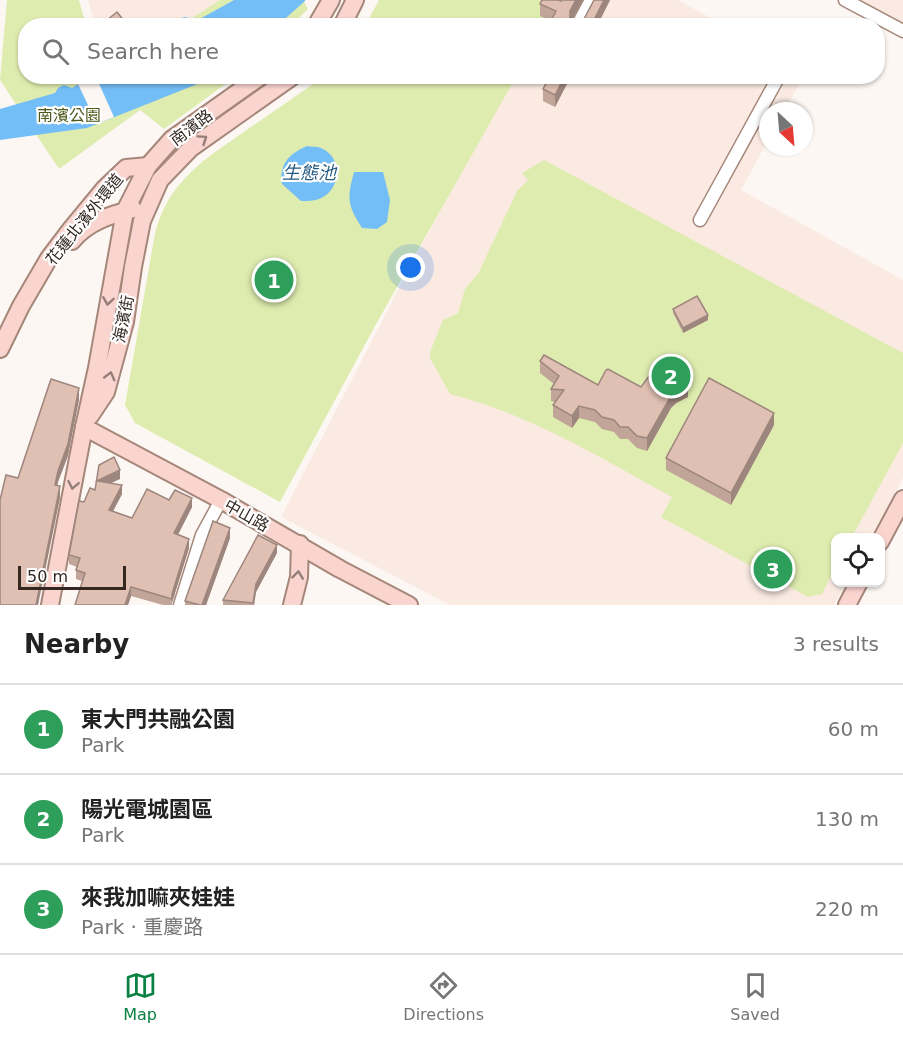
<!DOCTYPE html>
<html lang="en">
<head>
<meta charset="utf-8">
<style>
  body { margin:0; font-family:"DejaVu Sans","Noto Sans TC",sans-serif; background:#f2f2f2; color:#222 }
  .controls { position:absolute; right:18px; bottom:18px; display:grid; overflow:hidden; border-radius:12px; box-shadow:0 2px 4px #0004 }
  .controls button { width:54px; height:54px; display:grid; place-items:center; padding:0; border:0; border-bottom:2px solid #e0e0e0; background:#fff; color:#222; font:30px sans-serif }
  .compass { position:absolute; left:759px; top:102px; width:54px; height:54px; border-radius:50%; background:#fff; box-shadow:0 2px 4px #0004; rotate:154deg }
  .scale { position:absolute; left:18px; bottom:15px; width:108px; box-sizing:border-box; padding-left:6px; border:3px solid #332722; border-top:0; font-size:16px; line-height:21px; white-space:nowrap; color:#332722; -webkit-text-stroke:4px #fff; paint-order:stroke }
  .you { position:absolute; left:411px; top:268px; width:21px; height:21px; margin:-15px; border:4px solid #fff; border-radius:50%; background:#1a73e8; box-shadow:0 0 0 9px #1a73e833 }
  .badge { display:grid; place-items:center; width:39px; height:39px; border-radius:50%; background:#0b8043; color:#fff; font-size:20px; font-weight:700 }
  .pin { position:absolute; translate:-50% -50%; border:3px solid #fff; box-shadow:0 2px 6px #0006 }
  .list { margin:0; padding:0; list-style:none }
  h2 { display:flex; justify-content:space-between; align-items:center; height:78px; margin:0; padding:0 24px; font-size:26px }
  h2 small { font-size:20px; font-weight:400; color:#767676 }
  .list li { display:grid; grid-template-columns:39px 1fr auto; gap:18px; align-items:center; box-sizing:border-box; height:90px; padding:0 24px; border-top:2px solid #e0e0e0 }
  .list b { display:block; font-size:22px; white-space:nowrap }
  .list p { margin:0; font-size:20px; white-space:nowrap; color:#767676 }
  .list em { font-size:20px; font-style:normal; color:#767676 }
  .icon { flex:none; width:33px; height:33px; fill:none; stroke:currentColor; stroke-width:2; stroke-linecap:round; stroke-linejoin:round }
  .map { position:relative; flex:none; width:903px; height:605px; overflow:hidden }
  .search { position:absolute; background:#fff; box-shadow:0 2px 4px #0004; left:18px; right:18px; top:18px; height:66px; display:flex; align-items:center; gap:15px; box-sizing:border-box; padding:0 21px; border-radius:24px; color:#767676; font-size:22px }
  .sheet { height:348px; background:#fff }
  nav { display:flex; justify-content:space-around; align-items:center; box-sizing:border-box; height:84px; border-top:2px solid #e0e0e0; background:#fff; font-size:16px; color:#767676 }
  nav a { display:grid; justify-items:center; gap:3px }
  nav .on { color:#0b8043 }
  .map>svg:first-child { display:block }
  .built { fill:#faeae2 }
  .green { fill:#dfecaf }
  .water { fill:#74bef7 }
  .pier { fill:#fdf7f4 }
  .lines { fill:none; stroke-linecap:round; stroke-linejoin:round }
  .street-casing { stroke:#a5877a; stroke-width:15 }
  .secondary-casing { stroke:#a5877a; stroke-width:20 }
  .street { stroke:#fff; stroke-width:12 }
  .secondary { stroke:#fad4cf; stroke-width:16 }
  .wall { fill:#c1a599 }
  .shaded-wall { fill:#9d867d }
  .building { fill:#e0c0b2; stroke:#9d867d; stroke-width:1.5 }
  .oneway { stroke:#967e78 }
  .labels { text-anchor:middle; stroke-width:4.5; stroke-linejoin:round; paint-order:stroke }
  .park-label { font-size:16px; fill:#4e581b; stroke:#fff }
  .street-label { font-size:16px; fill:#332722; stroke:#fff }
  .water-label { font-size:18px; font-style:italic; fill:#255a80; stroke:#fff }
</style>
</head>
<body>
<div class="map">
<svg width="903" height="605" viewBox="0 0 903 605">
  <rect width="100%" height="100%" fill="#fdf7f4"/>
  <g class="built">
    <path d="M88,0H234L198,20L184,17L170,26L100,25L92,15Z"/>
    <path d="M554,0H678L723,25L540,26Z"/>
    <path d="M859,0H903V24Z"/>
    <path d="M513,77H803L784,111H768V140L741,190L903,280V478L871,537L836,538V582L846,583L834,605H450L281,517L403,280Z"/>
  </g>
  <g class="green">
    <path d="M7,0H79L86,25L26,26V76L235,77L164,129L140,110L59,169L0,80Z"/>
    <path d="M220,0H303L308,9L292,25L180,26Z"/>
    <path d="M379,0H559L545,25L365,26Z"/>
    <path d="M324,77H516L375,326L280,502L135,423L125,405L155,233C169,180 205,159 248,129C273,112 298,94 324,77Z"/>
    <path d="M544,160L903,353V443L852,537L836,538L835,568L822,594L808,597L661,517L672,497C601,458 529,414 450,394L430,358V352L443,320L458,313L465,289L478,274L517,191L528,180L522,173Z"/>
  </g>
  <g class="water">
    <path d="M234,0H305V1L278,25H170L184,17L198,20Z"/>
    <path d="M90,77H215L87,128L0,140V109L55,93L58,88L64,85L72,88Z"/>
    <path d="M307,146C311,147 317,146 321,148C346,159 340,194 316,200C311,201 305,201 301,201L282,184C279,164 289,154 307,146Z"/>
    <path d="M354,172H383L390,200L387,222L377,229L362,228C347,205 347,198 354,172Z"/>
  </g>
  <path class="pier" d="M90,77H96L114,117L97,124L78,84Z"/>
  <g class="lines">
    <defs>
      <g id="street">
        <path d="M845,0L903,31"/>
        <path d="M577,26L591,0"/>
        <path d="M700,220L779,76"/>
        <path d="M180,605L202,535L221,500"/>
      </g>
      <g id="secondary">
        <path d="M316,26L331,0"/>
        <path d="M342,26L355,0"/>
        <path d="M72,241C87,222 110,215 133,209"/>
        <path d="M0,349L21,306L49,258L71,229L104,189L126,168L148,166"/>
        <path d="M90,416L106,392L125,322L133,267L142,221L160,180L191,148L293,76"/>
        <path d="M84,427L221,500L340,569L409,605"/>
        <path d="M880,542L903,499"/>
        <path d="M50,605L84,427L97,368L125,211L148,166L172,139L261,76"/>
        <path d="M292,605L299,577L300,544"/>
        <path d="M847,605L859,582"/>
      </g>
    </defs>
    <use href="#street" class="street-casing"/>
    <use href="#secondary" class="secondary-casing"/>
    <use href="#street" class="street"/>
    <use href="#secondary" class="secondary"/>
  </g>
  <g class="wall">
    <path d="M561,0H583L571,20L574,22H578L584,19L594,0H610L597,26L551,21L540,16V4L561,1Z"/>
    <path d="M571,76L555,107L543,101V89Z"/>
    <path d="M673,309L708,320L683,333L673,313Z"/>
    <path d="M540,361L598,385L641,387L688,397L676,403L671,408L647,451L637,448L628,439H620L614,432L602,429L595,422L579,418L572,428L553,417V405L556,402L551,401V389L554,384L540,373Z"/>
    <path d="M774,425L731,505L666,470V458Z"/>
    <path d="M120,479L111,483L122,494L113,511L132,518L169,500L192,507L178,535L189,548L172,602V605H163L131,596L128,605H75L82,581L76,579V570L77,567L69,564V555L84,502L95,490Z"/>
    <path d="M230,538L206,605H185V601Z"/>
    <path d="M277,553L256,592L254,605H223V600Z"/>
  </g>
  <g class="shaded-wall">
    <path d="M576,0H583L570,23V11Z"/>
    <path d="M604,0H610L597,26H591Z"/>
    <path d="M565,76H571L555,107V95Z"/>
    <path d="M708,315V320L683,333V328Z"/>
    <path d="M688,385V397L676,403L671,408L647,451V438L671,396L676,391Z"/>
    <path d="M79,388V400L68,456L58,482L55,497V485L58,471Z"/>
    <path d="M579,406V418L572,428V416Z"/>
    <path d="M774,413V425L731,505V493Z"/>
    <path d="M120,470V479L97,490V481Z"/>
    <path d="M122,485V494L109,519V510Z"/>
    <path d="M60,486V498L38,605H36Z"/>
    <path d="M192,498V507L174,542V533Z"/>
    <path d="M230,528V538L206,605H202Z"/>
    <path d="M189,539V548L172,603V594Z"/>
    <path d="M277,545V553L256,592L254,605H253L256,584Z"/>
    <path d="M131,587V596L128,605H125Z"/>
  </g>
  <g class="building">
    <path d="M542,0H558L561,1V0H576L570,11V18L574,22H578L584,19L594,0H604L591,26H548L556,11L540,4Z"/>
    <path d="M117,12L128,26H112L107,20Z"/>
    <path d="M550,76H565L555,95L543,89Z"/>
    <path d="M697,296L708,315L683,328L673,309Z"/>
    <path d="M544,355L598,385L606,370L608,369L641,387L652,372L674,359L688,385L676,391L671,396L647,438L637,436L628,427H620L614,420L602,417L595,410L579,406L572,416L553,405L564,390L551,389L559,376L540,361Z"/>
    <path d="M709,378L774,413L731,493L666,458Z"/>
    <path d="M51,379L79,388L68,444L58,471L55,485L60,486L36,605H0V500L6,475L18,478Z"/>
    <path d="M114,457L120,470L97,481L122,485L109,510L132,518L147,489L169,500L175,490L192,498L174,533L189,539L172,594V599L131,587L125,605H75L85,573L76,570L80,558L69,555L79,501L84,502L90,488L95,490L99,465Z"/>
    <path d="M213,521L230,528L202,605H200L185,601Z"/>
    <path d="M258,535L277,545L256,584L253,603L223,600Z"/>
  </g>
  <defs><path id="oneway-chevron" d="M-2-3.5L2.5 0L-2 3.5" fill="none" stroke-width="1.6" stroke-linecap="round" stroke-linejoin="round" transform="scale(1.5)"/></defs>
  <g class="oneway">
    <use href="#oneway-chevron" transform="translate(203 139) rotate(-34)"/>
    <use href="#oneway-chevron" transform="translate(108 301) rotate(99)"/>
    <use href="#oneway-chevron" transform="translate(110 376) rotate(-75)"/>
    <use href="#oneway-chevron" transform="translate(73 485) rotate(101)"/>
    <use href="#oneway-chevron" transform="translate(298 575) rotate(-83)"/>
  </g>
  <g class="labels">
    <g class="park-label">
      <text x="69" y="121">南濱公園</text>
    </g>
    <g class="street-label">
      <text transform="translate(191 127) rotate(-37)" y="6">南濱路</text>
      <text transform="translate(84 219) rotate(-51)" y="6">花蓮北濱外環道</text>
      <text transform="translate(123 319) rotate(-79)" y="6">海濱街</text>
      <text transform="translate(247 515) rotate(29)" y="6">中山路</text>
    </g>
    <g class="water-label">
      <text x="309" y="179">生態池</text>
    </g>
  </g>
</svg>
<div class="controls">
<button><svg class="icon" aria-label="locate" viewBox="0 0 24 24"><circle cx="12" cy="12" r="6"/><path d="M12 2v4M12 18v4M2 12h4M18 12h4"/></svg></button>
</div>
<svg class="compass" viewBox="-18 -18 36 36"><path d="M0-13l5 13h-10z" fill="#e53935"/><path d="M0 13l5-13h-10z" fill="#767676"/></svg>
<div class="scale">50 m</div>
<div class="you"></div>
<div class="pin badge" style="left:274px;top:280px;background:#2e9e5b">1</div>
<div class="pin badge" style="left:671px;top:376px;background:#2e9e5b">2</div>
<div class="pin badge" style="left:773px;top:569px;background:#2e9e5b">3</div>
<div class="search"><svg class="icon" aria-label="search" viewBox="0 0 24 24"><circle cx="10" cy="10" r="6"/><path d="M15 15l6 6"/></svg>Search here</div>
</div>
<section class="sheet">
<h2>Nearby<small>3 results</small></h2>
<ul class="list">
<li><span class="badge" style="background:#2e9e5b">1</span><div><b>東大門共融公園</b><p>Park</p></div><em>60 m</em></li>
<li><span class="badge" style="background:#2e9e5b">2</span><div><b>陽光電城園區</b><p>Park</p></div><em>130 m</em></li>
<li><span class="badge" style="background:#2e9e5b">3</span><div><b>來我加嘛夾娃娃</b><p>Park · 重慶路</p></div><em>220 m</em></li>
</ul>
</section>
<nav>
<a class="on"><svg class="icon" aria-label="map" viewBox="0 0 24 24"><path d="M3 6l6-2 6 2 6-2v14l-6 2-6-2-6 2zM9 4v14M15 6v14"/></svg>Map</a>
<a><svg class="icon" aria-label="directions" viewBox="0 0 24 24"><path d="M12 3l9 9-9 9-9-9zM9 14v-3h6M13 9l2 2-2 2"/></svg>Directions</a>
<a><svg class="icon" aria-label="saved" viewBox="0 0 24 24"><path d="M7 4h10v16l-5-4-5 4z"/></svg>Saved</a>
</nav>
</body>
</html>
